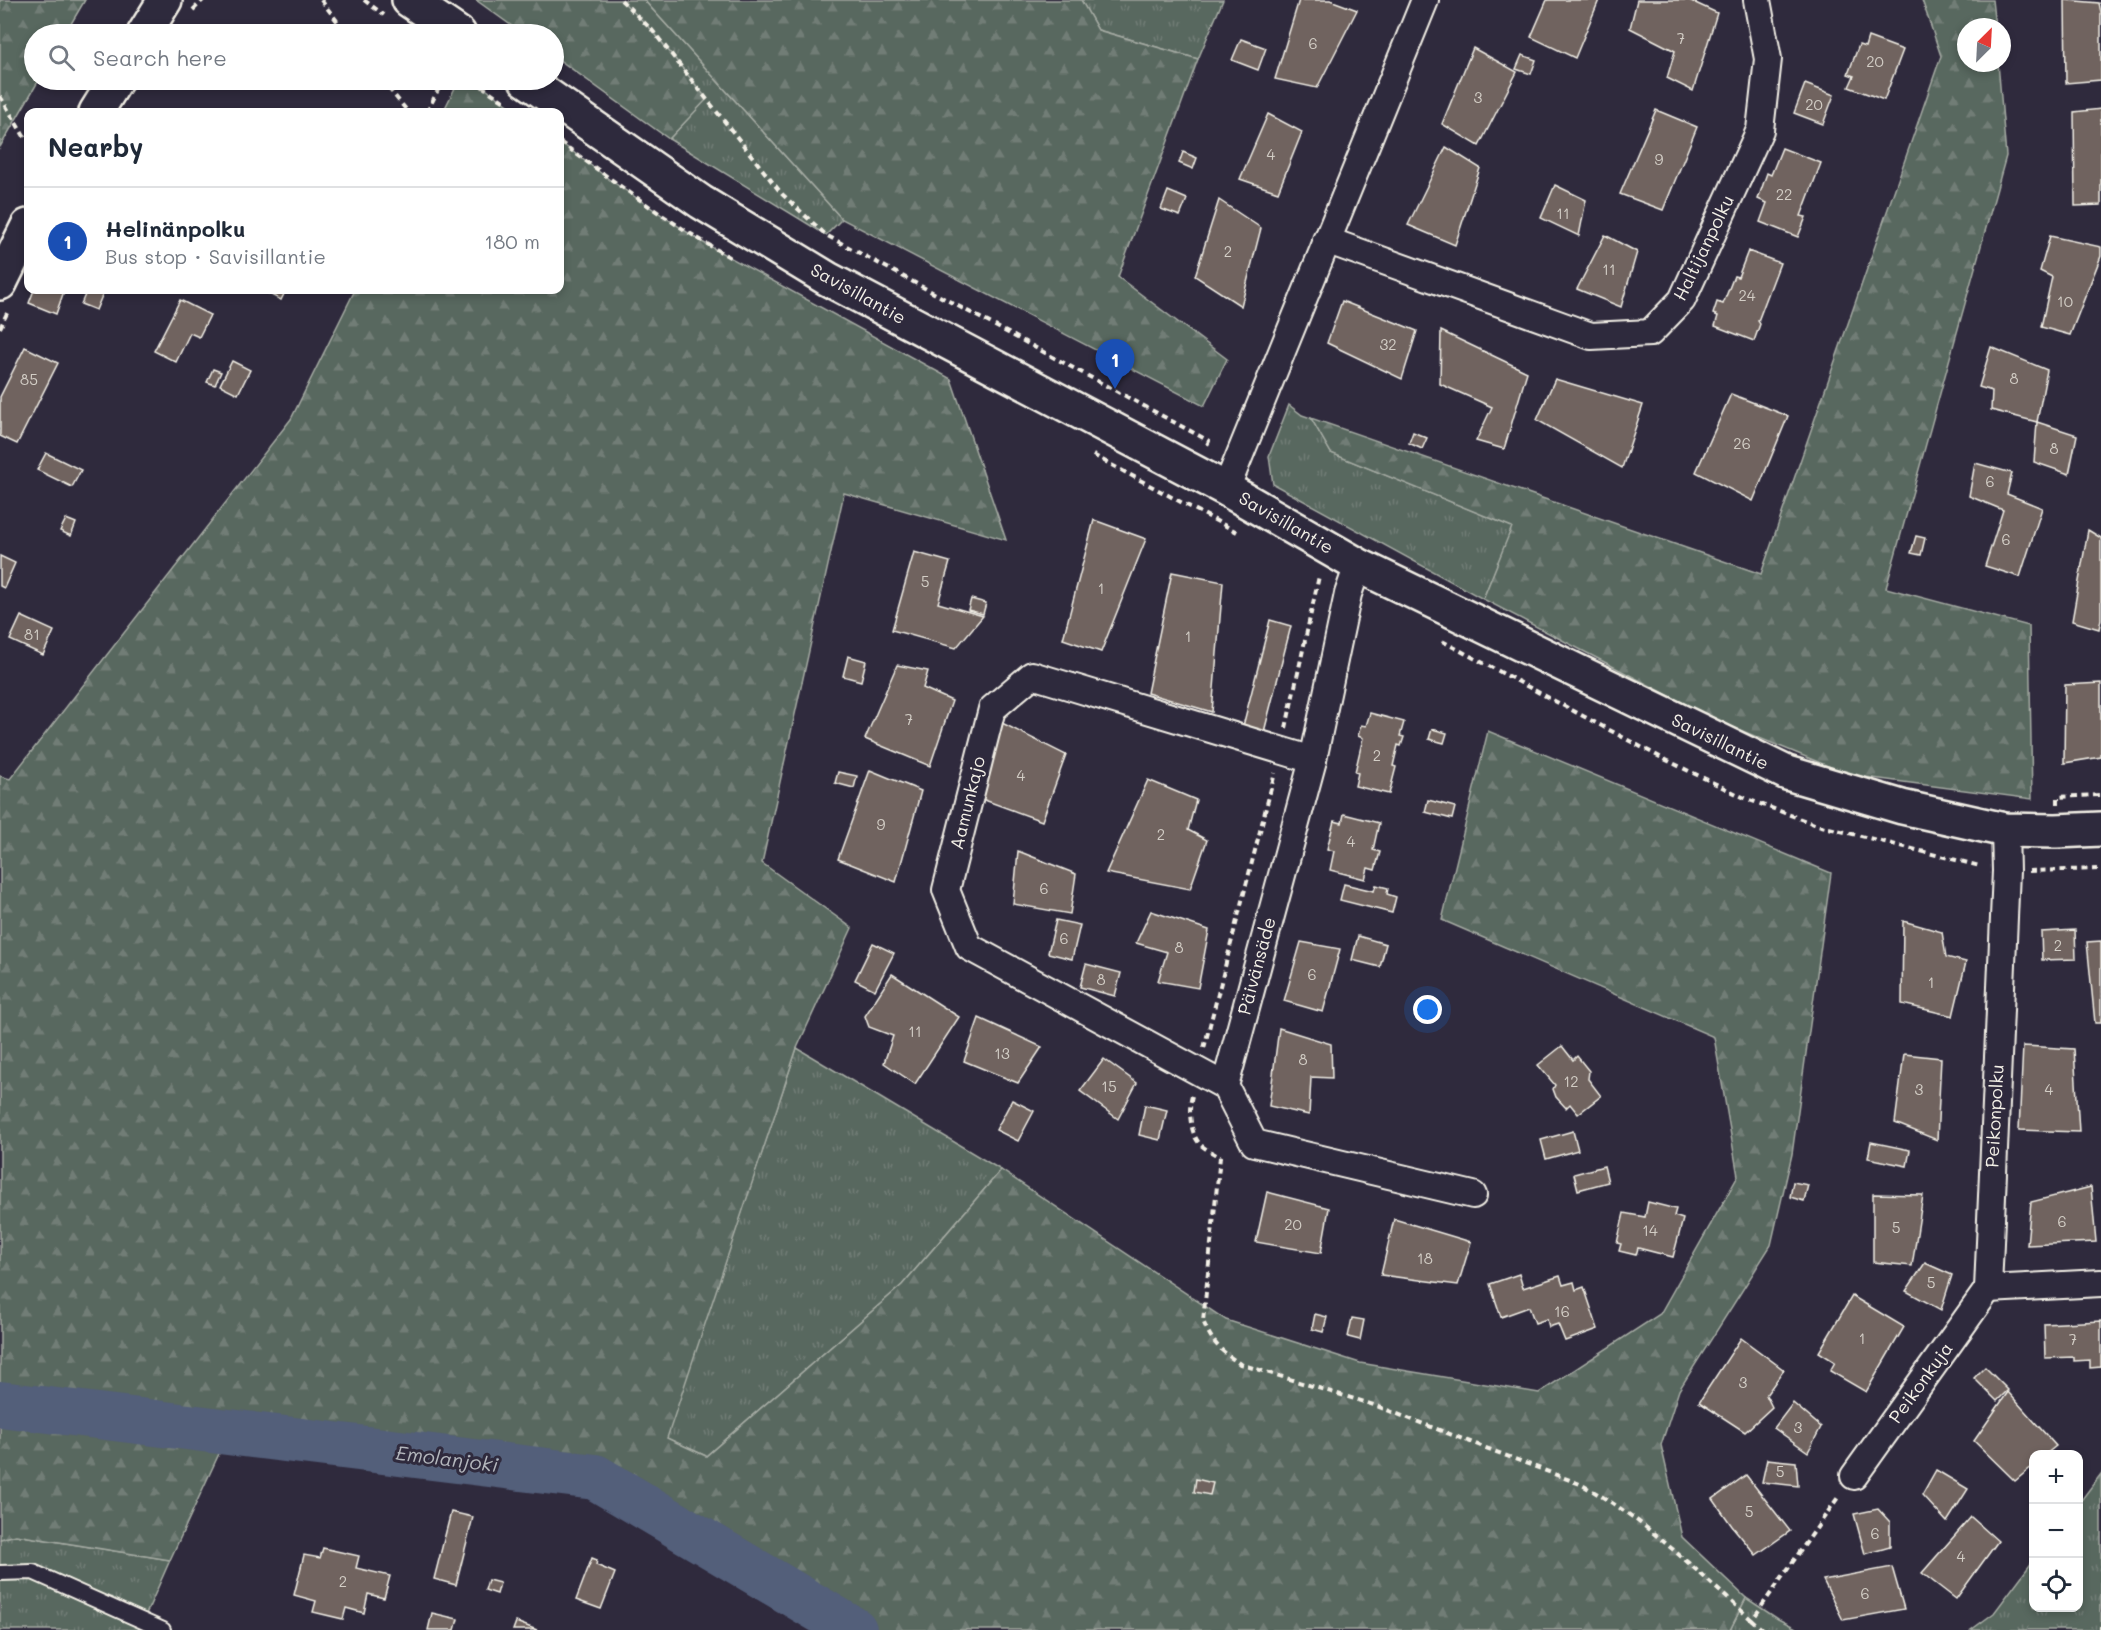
<!DOCTYPE html>
<html lang="en">
<head>
<meta charset="utf-8">
<style>
  body { margin:0; font-family:Mali,sans-serif; background:#f6f6f7; color:#1f2937 }
  .controls { position:absolute; right:18px; bottom:18px; display:grid; overflow:hidden; border-radius:12px; box-shadow:0 3px 9px #0003 }
  .controls button { width:54px; height:54px; display:grid; place-items:center; padding:0; border:0; border-bottom:2px solid #e0e1e3; background:#fff; color:#1f2937; font:30px sans-serif }
  .compass { position:absolute; left:1957px; top:18px; width:54px; height:54px; border-radius:50%; background:#fff; box-shadow:0 3px 9px #0003; rotate:24deg }
  .you { position:absolute; left:1428px; top:1010px; width:21px; height:21px; margin:-15px; border:4px solid #fff; border-radius:50%; background:#1a73e8; box-shadow:0 0 0 9px #1a73e833 }
  .badge { display:grid; place-items:center; width:39px; height:39px; border-radius:50%; background:#1a73e8; color:#fff; font-size:20px; font-weight:700 }
  .pin { position:absolute; translate:-50% -50px; filter:drop-shadow(0 2px 3px #0008) }
  .pin::after { content:''; position:absolute; top:32px; width:21px; height:18px; background:inherit; clip-path:polygon(0 0,100% 0,50% 100%) }
  .list { margin:0; padding:0; list-style:none }
  h2 { display:flex; justify-content:space-between; align-items:center; height:78px; margin:0; padding:0 24px; font-size:26px }
  h2 small { font-size:20px; font-weight:400; color:#747a83 }
  .list li { display:grid; grid-template-columns:39px 1fr auto; gap:18px; align-items:center; box-sizing:border-box; height:108px; padding:0 24px; border-top:2px solid #e0e1e3 }
  .list b { display:block; font-size:22px; white-space:nowrap }
  .list p { margin:0; font-size:20px; white-space:nowrap; color:#747a83 }
  .list em { font-size:20px; font-style:normal; color:#747a83 }
  .icon { flex:none; width:33px; height:33px; fill:none; stroke:currentColor; stroke-width:2; stroke-linecap:round; stroke-linejoin:round }
  .map { position:relative; flex:none; width:2101px; height:1630px; overflow:hidden }
  .search { position:absolute; background:#fff; box-shadow:0 3px 9px #0003; left:24px; top:24px; width:540px; height:66px; display:flex; align-items:center; gap:15px; box-sizing:border-box; padding:0 21px; border-radius:33px; color:#747a83; font-size:22px }
  .panel { position:absolute; background:#fff; box-shadow:0 3px 9px #0003; left:24px; top:108px; width:540px; height:186px; border-radius:12px }
  .map>svg:first-child { display:block }
  .grass { fill:url(#grass-tufts); stroke:#a6aca4; stroke-width:1.5 }
  .forest { fill:url(#forest-firs); stroke:#a6aca4; stroke-width:1.5 }
  .lines { fill:none; stroke-linecap:round; stroke-linejoin:round }
  .river { stroke:#525e7a; stroke-width:46 }
  .building { fill:#70635f; stroke:#f4f1e8; stroke-width:1.5 }
  .lane-casing { stroke:#f4f1e8; stroke-width:18 }
  .street-casing { stroke:#f4f1e8; stroke-width:30 }
  .secondary-casing { stroke:#f4f1e8; stroke-width:38 }
  .path { stroke:#f4f1e8; stroke-width:4; stroke-dasharray:6 4.5; stroke-linecap:butt }
  .lane { stroke:#2f2a3d; stroke-width:14 }
  .street { stroke:#2f2a3d; stroke-width:26 }
  .secondary { stroke:#2f2a3d; stroke-width:33 }
  .labels { text-anchor:middle; stroke-width:6; stroke-linejoin:round; paint-order:stroke }
  .number-label { font-size:15px; fill:#d3cec6 }
  .street-label { font-size:18px; fill:#f4f1e8; stroke:#2f2a3d }
  .water-label { font-size:20px; font-style:italic; fill:#b3b6bc; stroke:#2f2a3d }
</style>
</head>
<body>
<div class="map">
<svg width="2101" height="1630" viewBox="0 0 2101 1630">
  <defs>
    <pattern id="grass-tufts" width="24" height="20" patternUnits="userSpaceOnUse" patternTransform="scale(1.5)"><rect width="24" height="20" fill="#58675f"/><path d="M3 7l-1-3M5 7V3M7 7l1-3M15 17l-1-3M17 17v-4M19 17l1-3" fill="none" stroke="#717d76"/></pattern>
    <pattern id="forest-firs" width="22" height="20" patternUnits="userSpaceOnUse" patternTransform="scale(1.5)"><rect width="22" height="20" fill="#58675f"/><path d="M5 1l3.5 6h-7zM16 11l3.5 6h-7z" fill="#717d76"/></pattern>
  </defs>
  <rect width="100%" height="100%" fill="#2f2a3d"/>
  <filter id="ink" filterUnits="userSpaceOnUse"><feTurbulence type="fractalNoise" baseFrequency=".0167" numOctaves="2"/><feDisplacementMap in="SourceGraphic" scale="12" xChannelSelector="R" yChannelSelector="G"/><feConvolveMatrix kernelMatrix="1 2 1 2 8 2 1 2 1" color-interpolation-filters="sRGB"/></filter>
  <g filter="url(#ink)">
    <g class="grass">
      <path d="M621,0H644L842,219L826,235L669,139L706,99Z"/>
      <path d="M1081,0H1223L1198,59L1098,30Z"/>
      <path d="M1289,405L1302,415L1311,418L1331,453L1513,527L1483,599L1273,484L1269,456Z"/>
      <path d="M797,1048L1001,1170L902,1285L706,1456L666,1438Z"/>
      <path d="M2101,1474V1630H1971L1994,1613L2033,1561L2034,1608H2078L2079,1503Z"/>
      <path d="M16,1535L170,1560L139,1630H0V1539Z"/>
      <path d="M1746,1598L1778,1619L1800,1630H1730Z"/>
    </g>
    <g class="forest">
      <path d="M0,0H85L65,34H34V80H39L0,147Z"/>
      <path d="M476,0H621L652,30L707,99L669,139L554,56V34H523Z"/>
      <path d="M644,0H1081L1098,30L1198,59L1118,277L1227,359L1204,406L842,219Z"/>
      <path d="M1922,0H1992L1995,27H1966V63H1998L2006,156L1886,588L2029,626L2032,799L1850,775L1718,721L1483,599L1512,527L1331,453L1311,418L1761,574L1941,56Z"/>
      <path d="M459,80H473L518,112H443Z"/>
      <path d="M560,142L610,180L702,242L951,379L1006,540L844,493L762,863L852,928L797,1048L667,1438L706,1456L902,1285L1001,1170L1226,1320L1360,1363L1539,1393L1660,1314L1738,1176L1714,1037L1442,920L1488,731L1831,873L1792,1154L1771,1245L1679,1390L1661,1445L1682,1537L1746,1598L1730,1630H854L595,1477L229,1432L170,1560L16,1535L0,1539V776L10,779L291,419L355,290H560Z"/>
    </g>
    <g class="lines">
      <path class="river" d="M0,1404L595,1477L854,1630"/>
    </g>
    <g class="building">
      <path d="M1299,0H1330L1357,10L1317,88L1275,79Z"/>
      <path d="M1547,0H1599L1575,58L1531,37Z"/>
      <path d="M1637,0H1689L1717,13L1693,91L1667,78L1675,51L1630,28Z"/>
      <path d="M2065,0L2099,3L2101,12V80L2066,83Z"/>
      <path d="M1868,37L1903,50L1884,100L1849,87L1854,76L1848,74L1859,45L1865,47Z"/>
      <path d="M1241,39L1266,48L1258,70L1232,60Z"/>
      <path d="M1473,48L1517,72L1479,146L1442,124Z"/>
      <path d="M1522,55L1536,60L1531,74L1516,69Z"/>
      <path d="M1805,84L1834,95L1823,124L1794,113Z"/>
      <path d="M2101,109V205L2075,206L2074,112Z"/>
      <path d="M1656,110L1697,127L1663,210L1620,194Z"/>
      <path d="M1268,114L1302,132L1278,192L1240,179Z"/>
      <path d="M1446,147L1480,168L1455,245L1408,225Z"/>
      <path d="M1782,148L1821,163L1801,216L1806,217L1798,237L1760,222L1767,203L1758,199L1767,173L1771,175Z"/>
      <path d="M1183,152L1197,158L1193,169L1179,163Z"/>
      <path d="M1555,185L1586,200L1579,236L1541,218Z"/>
      <path d="M1168,191L1187,199L1180,216L1161,209Z"/>
      <path d="M1219,200L1261,228L1241,306L1195,276Z"/>
      <path d="M1605,235L1637,252L1621,307L1577,289Z"/>
      <path d="M2050,236L2101,247V256L2070,335L2041,327L2052,277L2040,271Z"/>
      <path d="M1748,251L1780,263L1758,321L1760,324L1754,341L1715,326L1718,316L1713,314L1717,302L1723,304L1734,276L1738,277Z"/>
      <path d="M34,290H60L64,291L56,314L29,303Z"/>
      <path d="M87,290L104,291L96,310L81,304Z"/>
      <path d="M271,290H286L281,300L269,294Z"/>
      <path d="M180,300L210,315L199,337L190,333L176,362L154,351Z"/>
      <path d="M1342,301L1417,331L1402,379L1327,343Z"/>
      <path d="M1441,331L1527,372L1504,449L1476,441L1492,407L1440,384Z"/>
      <path d="M25,347L58,363L17,444L0,436V397Z"/>
      <path d="M1991,347L2047,370L2037,422L1991,410L1992,391L1979,387Z"/>
      <path d="M232,361L250,370L238,394L220,385Z"/>
      <path d="M213,369L221,372L215,385L207,382Z"/>
      <path d="M1555,379L1643,405L1622,468L1537,420Z"/>
      <path d="M1731,394L1788,416L1753,501L1696,472Z"/>
      <path d="M2037,422L2077,435L2069,474L2034,462Z"/>
      <path d="M1413,432L1427,438L1422,449L1409,443Z"/>
      <path d="M46,453L81,470L72,487L37,470Z"/>
      <path d="M1975,463L2012,473L2007,494L2042,508L2020,577L1985,566L2003,510L1969,496Z"/>
      <path d="M66,519L76,523L71,536L60,531Z"/>
      <path d="M1094,520L1146,539L1101,652L1063,639Z"/>
      <path d="M2088,530L2101,538V619L2099,629L2072,621Z"/>
      <path d="M1916,536L1925,538L1921,555L1911,553Z"/>
      <path d="M914,552L950,562L938,603L983,616L956,648L892,630Z"/>
      <path d="M0,556L15,563L4,588L0,586Z"/>
      <path d="M1172,572L1223,582L1212,712L1147,693Z"/>
      <path d="M971,599L986,603L983,614L968,610Z"/>
      <path d="M21,616L54,631L43,655L10,640Z"/>
      <path d="M1270,620L1291,626L1264,732L1243,726Z"/>
      <path d="M848,656L866,661L861,681L843,676Z"/>
      <path d="M897,665L928,671L923,688L952,701L930,766L865,739Z"/>
      <path d="M2101,683V757L2064,763L2065,685Z"/>
      <path d="M1370,713L1404,722L1400,736L1404,737L1401,746L1398,745L1393,766L1396,767L1389,794L1355,786L1358,773L1355,772L1363,738L1358,736L1361,725L1366,726Z"/>
      <path d="M1000,722L1066,755L1042,821L979,798Z"/>
      <path d="M1432,729L1447,733L1444,743L1429,739Z"/>
      <path d="M870,770L921,791L896,882L838,859Z"/>
      <path d="M838,772L857,776L854,788L835,783Z"/>
      <path d="M1148,780L1196,800L1188,830L1207,840L1190,889L1106,873Z"/>
      <path d="M1428,800L1455,807L1452,819L1425,812Z"/>
      <path d="M1344,814L1379,823L1373,850L1380,852L1375,870L1368,868L1365,879L1330,870L1334,851L1327,849L1334,821L1342,823Z"/>
      <path d="M1018,851L1076,874L1070,914L1013,904Z"/>
      <path d="M1344,884L1374,891L1376,885L1388,888L1387,894L1396,897L1392,913L1340,900Z"/>
      <path d="M1151,911L1209,930L1198,988L1158,981L1167,952L1136,943Z"/>
      <path d="M1056,920L1080,925L1072,959L1048,953Z"/>
      <path d="M1903,921L1942,932L1946,957L1966,962L1953,1016L1902,1004Z"/>
      <path d="M2075,930L2076,959L2042,960L2041,932Z"/>
      <path d="M1358,936L1386,944L1380,967L1352,960Z"/>
      <path d="M2101,941V1023H2095L2087,942Z"/>
      <path d="M1301,942L1340,949L1323,1012L1284,1001Z"/>
      <path d="M873,943L894,953L875,990L855,980Z"/>
      <path d="M1086,964L1121,973L1115,996L1080,987Z"/>
      <path d="M892,974L959,1017L915,1084L884,1063L893,1036L869,1027L865,1016Z"/>
      <path d="M979,1018L1042,1047L1018,1083L964,1061Z"/>
      <path d="M1279,1028L1331,1044L1332,1078L1311,1077L1309,1115L1269,1106Z"/>
      <path d="M1562,1046L1573,1060L1577,1056L1589,1071L1588,1079L1601,1096L1578,1114L1570,1104L1566,1108L1556,1097L1553,1089L1555,1085L1538,1065Z"/>
      <path d="M2023,1046L2074,1049L2079,1132L2019,1130Z"/>
      <path d="M1904,1054L1941,1058L1937,1140L1895,1123Z"/>
      <path d="M1104,1059L1137,1083L1118,1119L1080,1091Z"/>
      <path d="M1012,1100L1034,1111L1018,1141L996,1130Z"/>
      <path d="M1145,1105L1167,1110L1160,1140L1139,1135Z"/>
      <path d="M1573,1131L1578,1150L1546,1159L1541,1140Z"/>
      <path d="M1871,1142L1910,1150L1907,1166L1868,1158Z"/>
      <path d="M1604,1166L1608,1182L1578,1190L1574,1174Z"/>
      <path d="M1793,1182L1808,1185L1804,1201L1790,1197Z"/>
      <path d="M2091,1187L2096,1242L2027,1245L2031,1202Z"/>
      <path d="M1267,1192L1329,1208L1321,1253L1256,1242Z"/>
      <path d="M1873,1194L1923,1195L1912,1266L1873,1262Z"/>
      <path d="M1648,1202L1676,1209L1674,1216L1683,1219L1673,1257L1638,1248L1636,1255L1619,1251L1621,1244L1617,1243L1624,1213L1645,1217Z"/>
      <path d="M1394,1219L1471,1242L1458,1285L1381,1275Z"/>
      <path d="M1925,1263L1952,1275L1941,1310L1906,1291Z"/>
      <path d="M1519,1274L1523,1288L1560,1276L1563,1285L1574,1282L1576,1290L1584,1287L1598,1329L1565,1341L1558,1324L1549,1327L1547,1319L1535,1323L1529,1307L1501,1317L1490,1284Z"/>
      <path d="M1852,1296L1904,1327L1866,1392L1830,1371L1835,1362L1819,1352Z"/>
      <path d="M1315,1314L1327,1317L1323,1332L1312,1329Z"/>
      <path d="M1352,1318L1364,1320L1360,1340L1348,1337Z"/>
      <path d="M2101,1321V1367L2090,1368V1360L2074,1361V1357L2045,1358L2044,1324Z"/>
      <path d="M1741,1338L1784,1370L1766,1395L1772,1407L1745,1432L1699,1402Z"/>
      <path d="M1985,1367L2008,1390L1997,1401L1974,1378Z"/>
      <path d="M2008,1392L2056,1446L2046,1454H2034V1465L2015,1481L1974,1441Z"/>
      <path d="M1793,1403L1821,1427L1808,1452L1774,1428Z"/>
      <path d="M1767,1459L1796,1462L1798,1486L1762,1482Z"/>
      <path d="M1936,1470L1968,1489L1947,1522L1922,1495Z"/>
      <path d="M1746,1475L1790,1531L1756,1555L1732,1526L1713,1499Z"/>
      <path d="M1196,1479L1213,1483L1210,1495L1194,1492Z"/>
      <path d="M1878,1509L1890,1522V1547L1865,1554L1854,1514Z"/>
      <path d="M451,1512L473,1517L456,1585L434,1579Z"/>
      <path d="M1971,1517L1998,1541L1956,1599L1922,1573Z"/>
      <path d="M323,1548L359,1556L356,1568L390,1576L384,1598L368,1594L364,1613L346,1608L343,1619L313,1612L316,1601L294,1595L304,1555L320,1558Z"/>
      <path d="M592,1558L597,1560L596,1565L615,1573L601,1609L576,1600Z"/>
      <path d="M1892,1567L1904,1609L1843,1620L1823,1580Z"/>
      <path d="M488,1580L500,1583L497,1594L485,1590Z"/>
      <path d="M432,1613L458,1619L455,1630H428Z"/>
      <path d="M516,1622L537,1630H513Z"/>
    </g>
    <g class="lines">
      <defs>
        <path id="lane" d="M0,1573L33,1572L163,1630"/>
        <g id="street">
          <path d="M1326,240L1591,336L1650,333L1682,300L1760,130L1768,59L1757,0"/>
          <path d="M1226,489L1425,0"/>
          <path d="M1358,565L1348,594L1313,760L1225,1086L1254,1143L1473,1195"/>
          <path d="M2005,830L2006,871L1988,1289L2101,1283"/>
          <path d="M1225,1086L969,947L946,890L992,709L1032,675L1313,760"/>
          <path d="M1854,1476L1988,1289"/>
        </g>
        <g id="secondary">
          <path d="M409,0L459,34"/>
          <path d="M144,34L165,0"/>
          <path d="M526,80L701,202L828,279L1226,489L1358,565L1787,773L1902,807L2005,830L2056,831L2101,829"/>
          <path d="M96,112L116,80"/>
          <path d="M0,283L28,226"/>
        </g>
      </defs>
      <use href="#lane" class="lane-casing"/>
      <use href="#street" class="street-casing"/>
      <use href="#secondary" class="secondary-casing"/>
      <g class="path">
        <path d="M321,0L347,34"/>
        <path d="M364,0L384,15"/>
        <path d="M621,0L652,30L782,194L826,235L1209,441L1206,447"/>
        <path d="M193,10L203,0"/>
        <path d="M382,80L408,112"/>
        <path d="M473,80L506,103"/>
        <path d="M0,96L25,138L28,139"/>
        <path d="M427,112L443,80"/>
        <path d="M560,142C616,183 672,225 733,259"/>
        <path d="M0,328L8,311"/>
        <path d="M1093,455L1237,532"/>
        <path d="M1442,641L1660,757L1747,799L1817,825L1980,866"/>
        <path d="M1286,728L1319,576"/>
        <path d="M2058,804V797L2101,795"/>
        <path d="M2029,871L2101,869"/>
        <path d="M1204,1048L1275,773"/>
        <path d="M1192,1096C1188,1109 1190,1132 1199,1143C1204,1149 1214,1153 1220,1157L1203,1321C1213,1344 1220,1350 1240,1364L1374,1405L1580,1484C1645,1518 1697,1572 1752,1620"/>
        <path d="M1763,1630L1752,1620L1839,1496"/>
        <path d="M2101,1630V1626"/>
      </g>
      <use href="#lane" class="lane"/>
      <use href="#street" class="street"/>
      <use href="#secondary" class="secondary"/>
    </g>
  </g>
  <g class="labels">
    <g class="number-label">
      <text x="1681" y="44">7</text>
      <text x="1313" y="49">6</text>
      <text x="1875" y="67">20</text>
      <text x="1478" y="103">3</text>
      <text x="1814" y="110">20</text>
      <text x="1271" y="160">4</text>
      <text x="1659" y="165">9</text>
      <text x="1784" y="200">22</text>
      <text x="1563" y="219">11</text>
      <text x="1228" y="257">2</text>
      <text x="1609" y="275">11</text>
      <text x="1747" y="301">24</text>
      <text x="2065" y="307">10</text>
      <text x="1388" y="350">32</text>
      <text x="2014" y="384">8</text>
      <text x="29" y="385">85</text>
      <text x="1742" y="449">26</text>
      <text x="2054" y="454">8</text>
      <text x="1990" y="487">6</text>
      <text x="2006" y="545">6</text>
      <text x="925" y="587">5</text>
      <text x="1101" y="594">1</text>
      <text x="32" y="640">81</text>
      <text x="1188" y="642">1</text>
      <text x="909" y="725">7</text>
      <text x="1377" y="761">2</text>
      <text x="1021" y="781">4</text>
      <text x="881" y="830">9</text>
      <text x="1161" y="840">2</text>
      <text x="1351" y="847">4</text>
      <text x="1044" y="894">6</text>
      <text x="1064" y="944">6</text>
      <text x="2058" y="951">2</text>
      <text x="1179" y="953">8</text>
      <text x="1312" y="980">6</text>
      <text x="1101" y="985">8</text>
      <text x="1931" y="988">1</text>
      <text x="915" y="1037">11</text>
      <text x="1002" y="1059">13</text>
      <text x="1303" y="1065">8</text>
      <text x="1571" y="1087">12</text>
      <text x="1109" y="1092">15</text>
      <text x="1919" y="1095">3</text>
      <text x="2049" y="1095">4</text>
      <text x="2062" y="1227">6</text>
      <text x="1293" y="1230">20</text>
      <text x="1896" y="1233">5</text>
      <text x="1650" y="1236">14</text>
      <text x="1425" y="1264">18</text>
      <text x="1931" y="1288">5</text>
      <text x="1562" y="1317">16</text>
      <text x="1862" y="1344">1</text>
      <text x="2073" y="1345">7</text>
      <text x="1743" y="1388">3</text>
      <text x="1798" y="1433">3</text>
      <text x="1780" y="1477">5</text>
      <text x="1749" y="1517">5</text>
      <text x="1875" y="1539">6</text>
      <text x="1961" y="1562">4</text>
      <text x="343" y="1587">2</text>
      <text x="1865" y="1599">6</text>
    </g>
    <g class="street-label">
      <text transform="translate(1704 248) rotate(-64)" y="6">Haltijanpolku</text>
      <text transform="translate(858 294) rotate(29)" y="6">Savisillantie</text>
      <text transform="translate(1286 523) rotate(30)" y="6">Savisillantie</text>
      <text transform="translate(1720 742) rotate(26)" y="6">Savisillantie</text>
      <text transform="translate(968 803) rotate(-76)" y="6">Aamunkajo</text>
      <text transform="translate(1257 966) rotate(-75)" y="6">Päivänsäde</text>
      <text transform="translate(1995 1116) rotate(-87)" y="6">Peikonpolku</text>
      <text transform="translate(1921 1383) rotate(-54)" y="6">Peikonkuja</text>
    </g>
    <g class="water-label">
      <text transform="translate(447 1459) rotate(7)" y="7">Emolanjoki</text>
    </g>
  </g>
</svg>
<div class="controls">
<button>+</button>
<button>−</button>
<button><svg class="icon" aria-label="locate" viewBox="0 0 24 24"><circle cx="12" cy="12" r="6"/><path d="M12 2v4M12 18v4M2 12h4M18 12h4"/></svg></button>
</div>
<svg class="compass" viewBox="-18 -18 36 36"><path d="M0-13l5 13h-10z" fill="#e53935"/><path d="M0 13l5-13h-10z" fill="#747a83"/></svg>
<div class="you"></div>
<div class="pin badge" style="left:1115px;top:389px;background:#1a4fb4">1</div>
<div class="search"><svg class="icon" aria-label="search" viewBox="0 0 24 24"><circle cx="10" cy="10" r="6"/><path d="M15 15l6 6"/></svg>Search here</div>
<section class="panel">
<h2>Nearby<small></small></h2>
<ul class="list">
<li><span class="badge" style="background:#1a4fb4">1</span><div><b>Helinänpolku</b><p>Bus stop · Savisillantie</p></div><em>180 m</em></li>
</ul>
</section>
</div>
</body>
</html>
